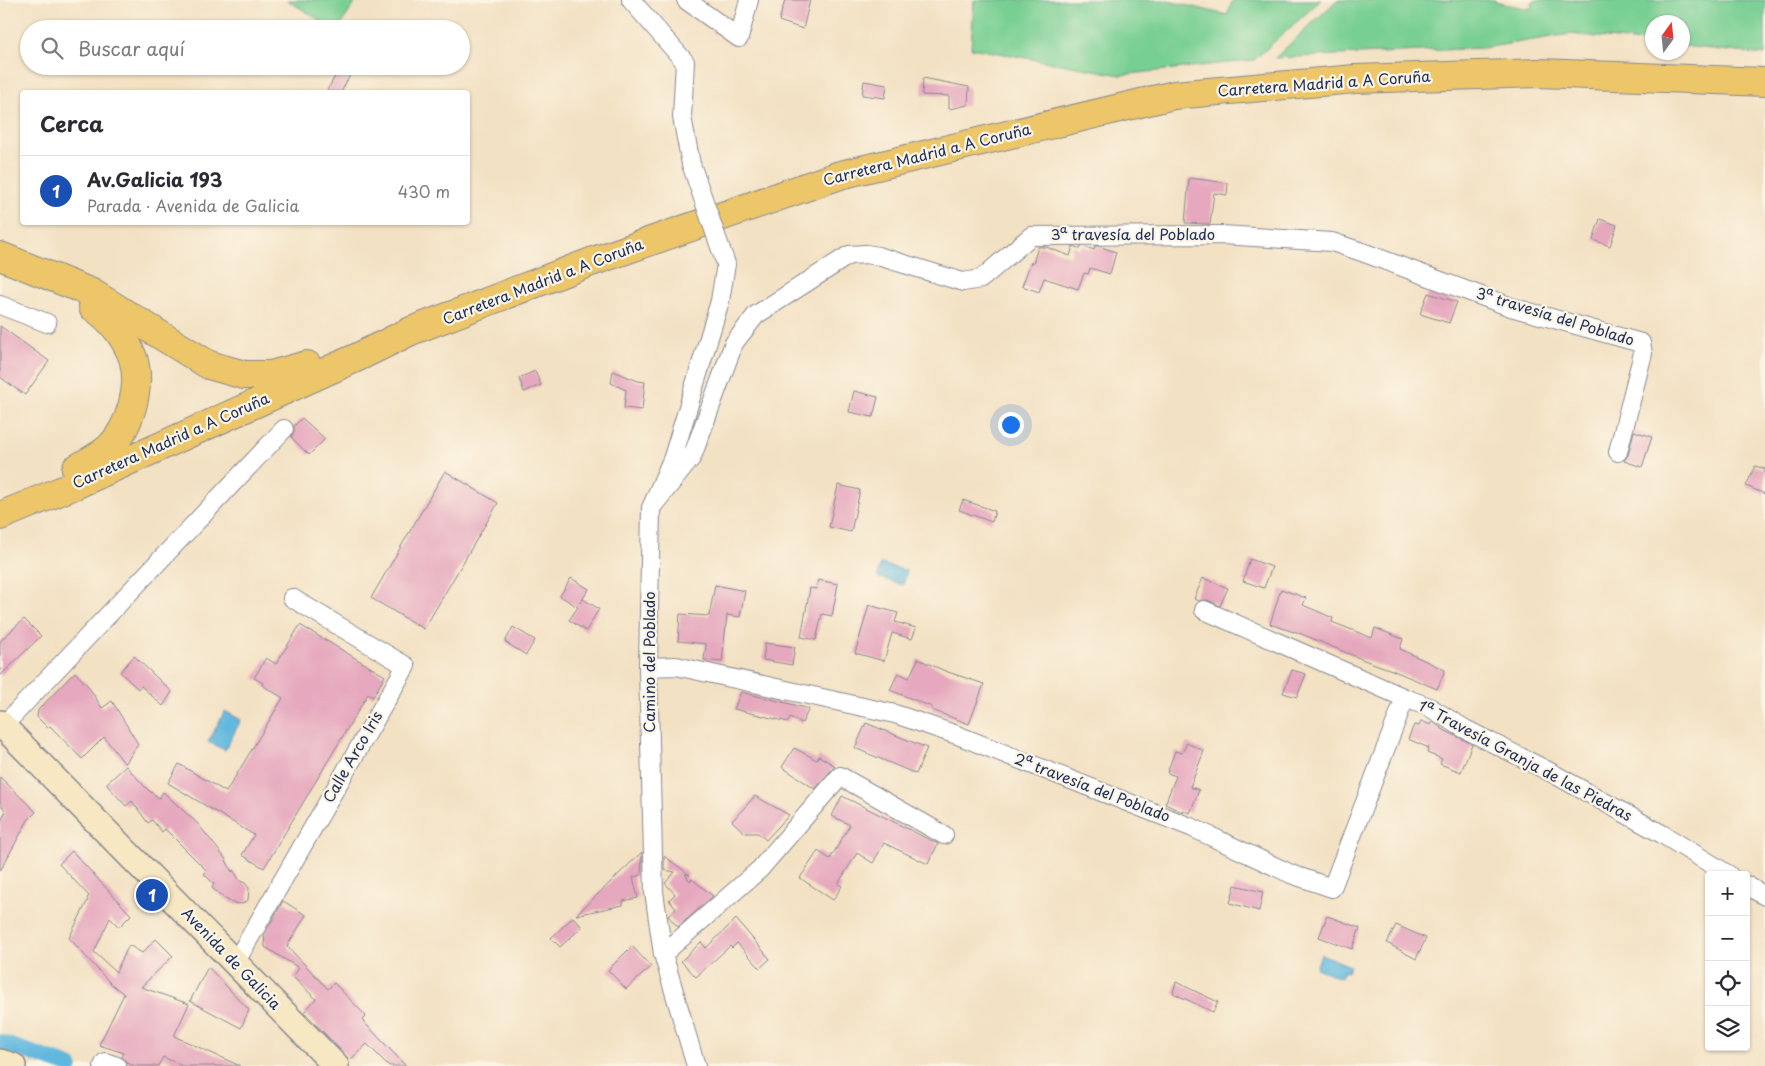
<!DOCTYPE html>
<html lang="es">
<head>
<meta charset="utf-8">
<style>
  body { margin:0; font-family:"Playpen Sans",sans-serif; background:#f2f2f3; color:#2b2b33 }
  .controls { position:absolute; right:15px; bottom:15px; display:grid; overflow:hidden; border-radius:5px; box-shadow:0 1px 4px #0004 }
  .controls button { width:45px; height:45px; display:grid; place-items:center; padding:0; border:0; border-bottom:1px solid #e1e1e2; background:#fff; color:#2b2b33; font:25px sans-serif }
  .compass { position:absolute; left:1645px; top:15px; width:45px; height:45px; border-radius:50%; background:#fff; box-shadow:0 1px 4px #0004; rotate:15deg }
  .you { position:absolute; left:1010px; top:424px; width:18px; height:18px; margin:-12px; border:4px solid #fff; border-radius:50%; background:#1a73e8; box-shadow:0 0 0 8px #1a73e833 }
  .badge { display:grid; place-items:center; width:32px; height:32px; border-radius:50%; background:#111827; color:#fff; font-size:16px; font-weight:700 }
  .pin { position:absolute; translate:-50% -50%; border:2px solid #fff; box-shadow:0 1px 5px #0006 }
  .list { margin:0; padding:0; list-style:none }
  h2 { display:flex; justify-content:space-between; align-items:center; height:65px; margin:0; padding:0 20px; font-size:21px }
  h2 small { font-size:16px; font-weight:400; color:#7c7c81 }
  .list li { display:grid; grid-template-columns:32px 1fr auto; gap:15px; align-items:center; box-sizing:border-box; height:70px; padding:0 20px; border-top:1px solid #e1e1e2 }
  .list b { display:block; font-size:19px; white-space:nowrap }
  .list p { margin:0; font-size:16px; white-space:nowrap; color:#7c7c81 }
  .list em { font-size:16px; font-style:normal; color:#7c7c81 }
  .icon { flex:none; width:28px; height:28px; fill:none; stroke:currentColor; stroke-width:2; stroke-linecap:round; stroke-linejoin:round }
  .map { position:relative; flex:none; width:1765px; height:1066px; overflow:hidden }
  .search { position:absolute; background:#fff; box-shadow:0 1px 4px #0004; left:20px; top:20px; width:450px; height:55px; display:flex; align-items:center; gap:12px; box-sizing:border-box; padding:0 18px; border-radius:28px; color:#7c7c81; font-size:19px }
  .panel { position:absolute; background:#fff; box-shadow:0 1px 4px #0004; left:20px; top:90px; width:450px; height:135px; border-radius:5px }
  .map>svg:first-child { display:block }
  .green { fill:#78cf93; stroke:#4a7f78 }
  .water { fill:#61b8de; stroke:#3e749e }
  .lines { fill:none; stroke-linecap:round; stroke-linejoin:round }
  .canal { stroke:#61b8de; stroke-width:16 }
  .building { fill:#e6a8be }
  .street-casing { stroke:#878890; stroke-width:20 }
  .secondary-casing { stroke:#878890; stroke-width:28 }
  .highway-casing { stroke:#878890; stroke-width:30 }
  .street { stroke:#fff; stroke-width:18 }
  .secondary { stroke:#f7e8c3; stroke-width:25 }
  .highway { stroke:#ecc669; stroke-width:28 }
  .street-bridge-casing { stroke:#878890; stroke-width:20; stroke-linecap:butt }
  .street-bridge { stroke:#fff; stroke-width:18 }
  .labels { text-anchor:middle; stroke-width:4.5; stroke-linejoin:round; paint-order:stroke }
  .street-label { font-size:15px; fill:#1b2f5e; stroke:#fcf5e5 }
</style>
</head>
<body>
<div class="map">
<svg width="1765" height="1066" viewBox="0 0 1765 1066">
  <rect width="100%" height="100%" fill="#fcf5e5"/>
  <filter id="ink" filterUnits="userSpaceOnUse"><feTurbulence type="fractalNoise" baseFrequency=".02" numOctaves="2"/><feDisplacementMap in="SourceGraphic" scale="10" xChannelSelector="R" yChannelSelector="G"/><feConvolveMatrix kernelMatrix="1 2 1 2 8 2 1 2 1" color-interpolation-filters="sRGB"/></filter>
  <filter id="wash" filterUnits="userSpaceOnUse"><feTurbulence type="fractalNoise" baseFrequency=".0096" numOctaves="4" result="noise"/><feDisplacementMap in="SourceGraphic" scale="20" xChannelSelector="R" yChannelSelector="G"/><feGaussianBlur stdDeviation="1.12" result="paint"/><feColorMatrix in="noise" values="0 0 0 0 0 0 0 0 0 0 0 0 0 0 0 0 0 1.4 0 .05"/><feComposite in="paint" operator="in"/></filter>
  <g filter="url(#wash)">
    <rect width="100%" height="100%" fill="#f3e1c3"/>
    <g class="green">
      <path d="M287,0H357L338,29H334Z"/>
      <path d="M974,0H1164L1227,15L1233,0H1321L1254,60L1121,75L971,48Z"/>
      <path d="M1337,0H1495V2L1530,9L1533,0H1765V55L1683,46L1682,22H1652V43L1570,34L1484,48L1275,58Z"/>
    </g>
    <g class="water">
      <path d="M881,564L907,571L903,585L877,577Z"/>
      <path d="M225,711L241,720L225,750L208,742Z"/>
      <path d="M1321,954L1350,966L1347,972L1344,971L1341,978L1316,968Z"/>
    </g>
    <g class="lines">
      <path class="canal" d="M0,1042L70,1066"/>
    </g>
    <g id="blocks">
      <g class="building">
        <path d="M785,0H810L803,29L779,21Z"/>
        <path d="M341,66H355L341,92H326Z"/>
        <path d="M923,78L969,87L968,105L949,109V96L922,95Z"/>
        <path d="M864,81L887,85L885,98L862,95Z"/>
        <path d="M1189,178L1228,183L1227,195L1214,193L1210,224L1185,223Z"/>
        <path d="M1600,219L1617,225L1610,246L1593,240Z"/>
        <path d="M1073,246L1080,249L1081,246H1083L1094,250L1095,246H1098L1116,252L1110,274L1090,268L1088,274L1084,273L1078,289L1044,278L1039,292L1022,286L1031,262L1033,263L1038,247H1046L1070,256Z"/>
        <path d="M1428,293L1457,302L1449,323L1420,314Z"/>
        <path d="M0,326L49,361L25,395L0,377Z"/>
        <path d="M535,371L541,385L524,392L519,378Z"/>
        <path d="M613,371L638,381L645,382L642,410L624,408L626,390L611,383Z"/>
        <path d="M854,391L878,397L873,417L849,412Z"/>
        <path d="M302,418L325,439L309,455L291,437L294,432V426Z"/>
        <path d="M1634,431L1652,437L1642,467L1624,461L1628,455Z"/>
        <path d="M1755,466L1765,469V494L1746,486Z"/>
        <path d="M445,471L498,503L424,629L371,598Z"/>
        <path d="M838,485L860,490L851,532L829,527Z"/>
        <path d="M963,500L995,511L992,522L959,510Z"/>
        <path d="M1250,559L1272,567L1264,588L1243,581Z"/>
        <path d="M571,578L589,589L580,603L583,599L599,609L586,631L569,620L578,607L560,596Z"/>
        <path d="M1203,578L1228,588L1220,606L1208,600L1199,601L1194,599Z"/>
        <path d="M818,580L838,584L832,616L822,614L816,640L801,637L810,588L816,589Z"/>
        <path d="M715,585L745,591L740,617L727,615L722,662L704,660L706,644L678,641L680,614L709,616Z"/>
        <path d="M1281,589L1306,598L1303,605L1333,618L1332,622L1372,638L1375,628L1403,639L1400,649L1445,670L1437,689L1392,670L1364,660L1294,631V632L1270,624Z"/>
        <path d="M869,605L898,613L895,622L916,628L912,639L892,633L884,661L855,653Z"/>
        <path d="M24,619L41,636L0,676V641Z"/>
        <path d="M300,625L385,676L373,697L368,694L264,868L242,855L254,835L168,783L179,764L226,792L283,698L262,685L263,683L254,678L266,658L276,664Z"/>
        <path d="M513,627L535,640L526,655L505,642Z"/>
        <path d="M765,643L795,647L792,665L763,660Z"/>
        <path d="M134,656L172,692L163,706L141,686L138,689L120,672Z"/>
        <path d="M918,659L945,671L984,684L969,724L932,710V707L890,690L898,673L909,678Z"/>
        <path d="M1292,670L1306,674L1297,697L1283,693Z"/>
        <path d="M75,672L88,686L102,708L112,701L138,744L125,764L104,737L82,759L50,726L48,728L37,717L38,710Z"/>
        <path d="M741,692L795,705L809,709L802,723L790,717L788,722L734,709Z"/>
        <path d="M1421,721L1431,725L1432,721L1444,730L1472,744L1461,772L1440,764L1442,759L1427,753L1429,748L1408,739L1414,725L1419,726Z"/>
        <path d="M866,723L927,748L916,774L855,748Z"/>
        <path d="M1187,743L1204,751L1190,787L1199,790L1190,813L1182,810V812L1165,804L1176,776L1167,773L1175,751L1182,753Z"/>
        <path d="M794,748L817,760L819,756L835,766L815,789L782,767Z"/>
        <path d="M126,766L148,790L159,798L163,792L198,824L225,858L232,872L233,870L240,881L245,883L249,888L248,900L242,904L232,903L224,898L212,888L214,884L204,874L207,871L165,829L162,832L152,820L148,823L132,801L126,806L106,784Z"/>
        <path d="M0,777L36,812L28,820L0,871V823L6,811L0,804Z"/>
        <path d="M755,796L789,815L766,840L758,833H745L732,821Z"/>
        <path d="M842,796L938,844L928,864L884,843L873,863L857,853L838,884L842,886L833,900L800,878L818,851L830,859L850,825L832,816Z"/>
        <path d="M72,851L131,915L119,927L110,918L94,952L116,972L129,945L142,953L156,939L173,956L141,987L189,1004L174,1036L240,1066H182L163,1057L158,1066H134L127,1063L122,1057L124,1053L99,1045L124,994L110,983L69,938L88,900L87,898L89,896L59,864Z"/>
        <path d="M642,852L641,875L633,877L638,898L623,901V905L576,915Z"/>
        <path d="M664,856L690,875L685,874L690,881L692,879L713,896L678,927L668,916L676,909L669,900L675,894L665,883L675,872L664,870Z"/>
        <path d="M1235,885L1263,892L1259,911L1230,903Z"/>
        <path d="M283,901L306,915L287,946L328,989L334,983L366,1016L362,1020L406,1066H389L367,1044L350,1060L304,1012L316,999L293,977L299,968L265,947L264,935Z"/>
        <path d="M1327,916L1360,928L1352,949L1319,937Z"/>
        <path d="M573,917L582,927L560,947L551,938Z"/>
        <path d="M736,919L770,959L760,968L737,943L732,948L730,946L696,977L681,961L701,942L706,948Z"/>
        <path d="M1396,925L1426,938L1416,959L1387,943Z"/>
        <path d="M632,946L651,967L626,989L608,970Z"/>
        <path d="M208,967L249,1010L241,1028L190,1001Z"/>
        <path d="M1176,982L1218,1002L1213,1012L1173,993Z"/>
      </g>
    </g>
  </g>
  <g filter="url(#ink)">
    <use href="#blocks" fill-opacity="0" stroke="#878890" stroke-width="1"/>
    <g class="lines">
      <defs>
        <g id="street">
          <path d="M631,0L685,62L682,117L691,164"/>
          <path d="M686,0L739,38L749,0"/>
          <path d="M0,305L47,323"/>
          <path d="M651,508L692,457L734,343L756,315L849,255L866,254L878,256L963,282L981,279L1031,236L1222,235L1332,242L1362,252L1511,307L1641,343L1643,353L1618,452"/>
          <path d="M1204,610L1405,698L1429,707L1465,729L1552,773L1662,834L1729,875"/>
          <path d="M648,667L676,666L895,714L957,735L1193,828L1291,874L1332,888L1405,698"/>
          <path d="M3,726L284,429"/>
          <path d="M1746,885L1765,896"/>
          <path d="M663,954L760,869L840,776L944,835"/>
          <path d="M235,963L406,666L292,598"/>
          <path d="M103,1066L105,1062L117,1066"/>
          <path d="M696,1066L663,954L654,892L648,667L651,508L673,457L720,301L726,264"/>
        </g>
        <g id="secondary">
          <path d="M0,723L336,1066"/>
          <path d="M0,1062L13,1066"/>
        </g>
        <g id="highway">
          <path d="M0,256L92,293L209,365L244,375H271L307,365"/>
          <path d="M76,469C87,462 100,456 109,448C130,428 142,386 133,358C125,337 111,319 93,307"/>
          <path d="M0,516L75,485L358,357L411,331L591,262L840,175L1174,95L1355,79L1539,73L1765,82"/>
        </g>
      </defs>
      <use href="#street" class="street-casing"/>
      <use href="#secondary" class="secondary-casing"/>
      <use href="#highway" class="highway-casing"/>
      <use href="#street" class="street"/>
      <use href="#secondary" class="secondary"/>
      <use href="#highway" class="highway"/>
      <defs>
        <path id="street-bridge" d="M691,164L726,264"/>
      </defs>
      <use href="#street-bridge" class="street-bridge-casing"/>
      <use href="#street-bridge" class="street-bridge"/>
    </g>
  </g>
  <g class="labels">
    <g class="street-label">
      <text transform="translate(1324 84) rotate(-4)" y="5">Carretera Madrid a A Coruña</text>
      <text transform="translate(927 155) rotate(-14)" y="5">Carretera Madrid a A Coruña</text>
      <text x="1133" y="240">3ª travesía del Poblado</text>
      <text transform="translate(543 282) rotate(-21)" y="5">Carretera Madrid a A Coruña</text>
      <text transform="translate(1555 317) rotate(17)" y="5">3ª travesía del Poblado</text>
      <text transform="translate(171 441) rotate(-24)" y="5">Carretera Madrid a A Coruña</text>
      <text transform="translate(650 662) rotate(-90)" y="5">Camino del Poblado</text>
      <text transform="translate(353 757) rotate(-60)" y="5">Calle Arco Iris</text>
      <text transform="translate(1525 761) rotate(28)" y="5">1ª Travesía Granja de las Piedras</text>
      <text transform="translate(1092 788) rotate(21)" y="5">2ª travesía del Poblado</text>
      <text transform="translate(231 959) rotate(46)" y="5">Avenida de Galicia</text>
    </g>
  </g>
</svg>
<div class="controls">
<button>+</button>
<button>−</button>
<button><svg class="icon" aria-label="locate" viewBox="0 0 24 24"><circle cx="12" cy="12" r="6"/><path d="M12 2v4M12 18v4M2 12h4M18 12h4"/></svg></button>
<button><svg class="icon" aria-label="layers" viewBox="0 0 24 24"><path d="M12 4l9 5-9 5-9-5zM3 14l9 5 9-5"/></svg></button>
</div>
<svg class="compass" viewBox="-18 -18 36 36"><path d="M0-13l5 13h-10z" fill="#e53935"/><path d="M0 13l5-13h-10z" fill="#7c7c81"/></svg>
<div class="you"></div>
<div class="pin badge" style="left:152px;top:895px;background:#1a4fb4">1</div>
<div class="search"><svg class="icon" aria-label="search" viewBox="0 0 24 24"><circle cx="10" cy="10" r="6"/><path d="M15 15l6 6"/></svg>Buscar aquí</div>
<section class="panel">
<h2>Cerca<small></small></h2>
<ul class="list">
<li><span class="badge" style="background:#1a4fb4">1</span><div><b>Av.Galicia 193</b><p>Parada · Avenida de Galicia</p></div><em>430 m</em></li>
</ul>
</section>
</div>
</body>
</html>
